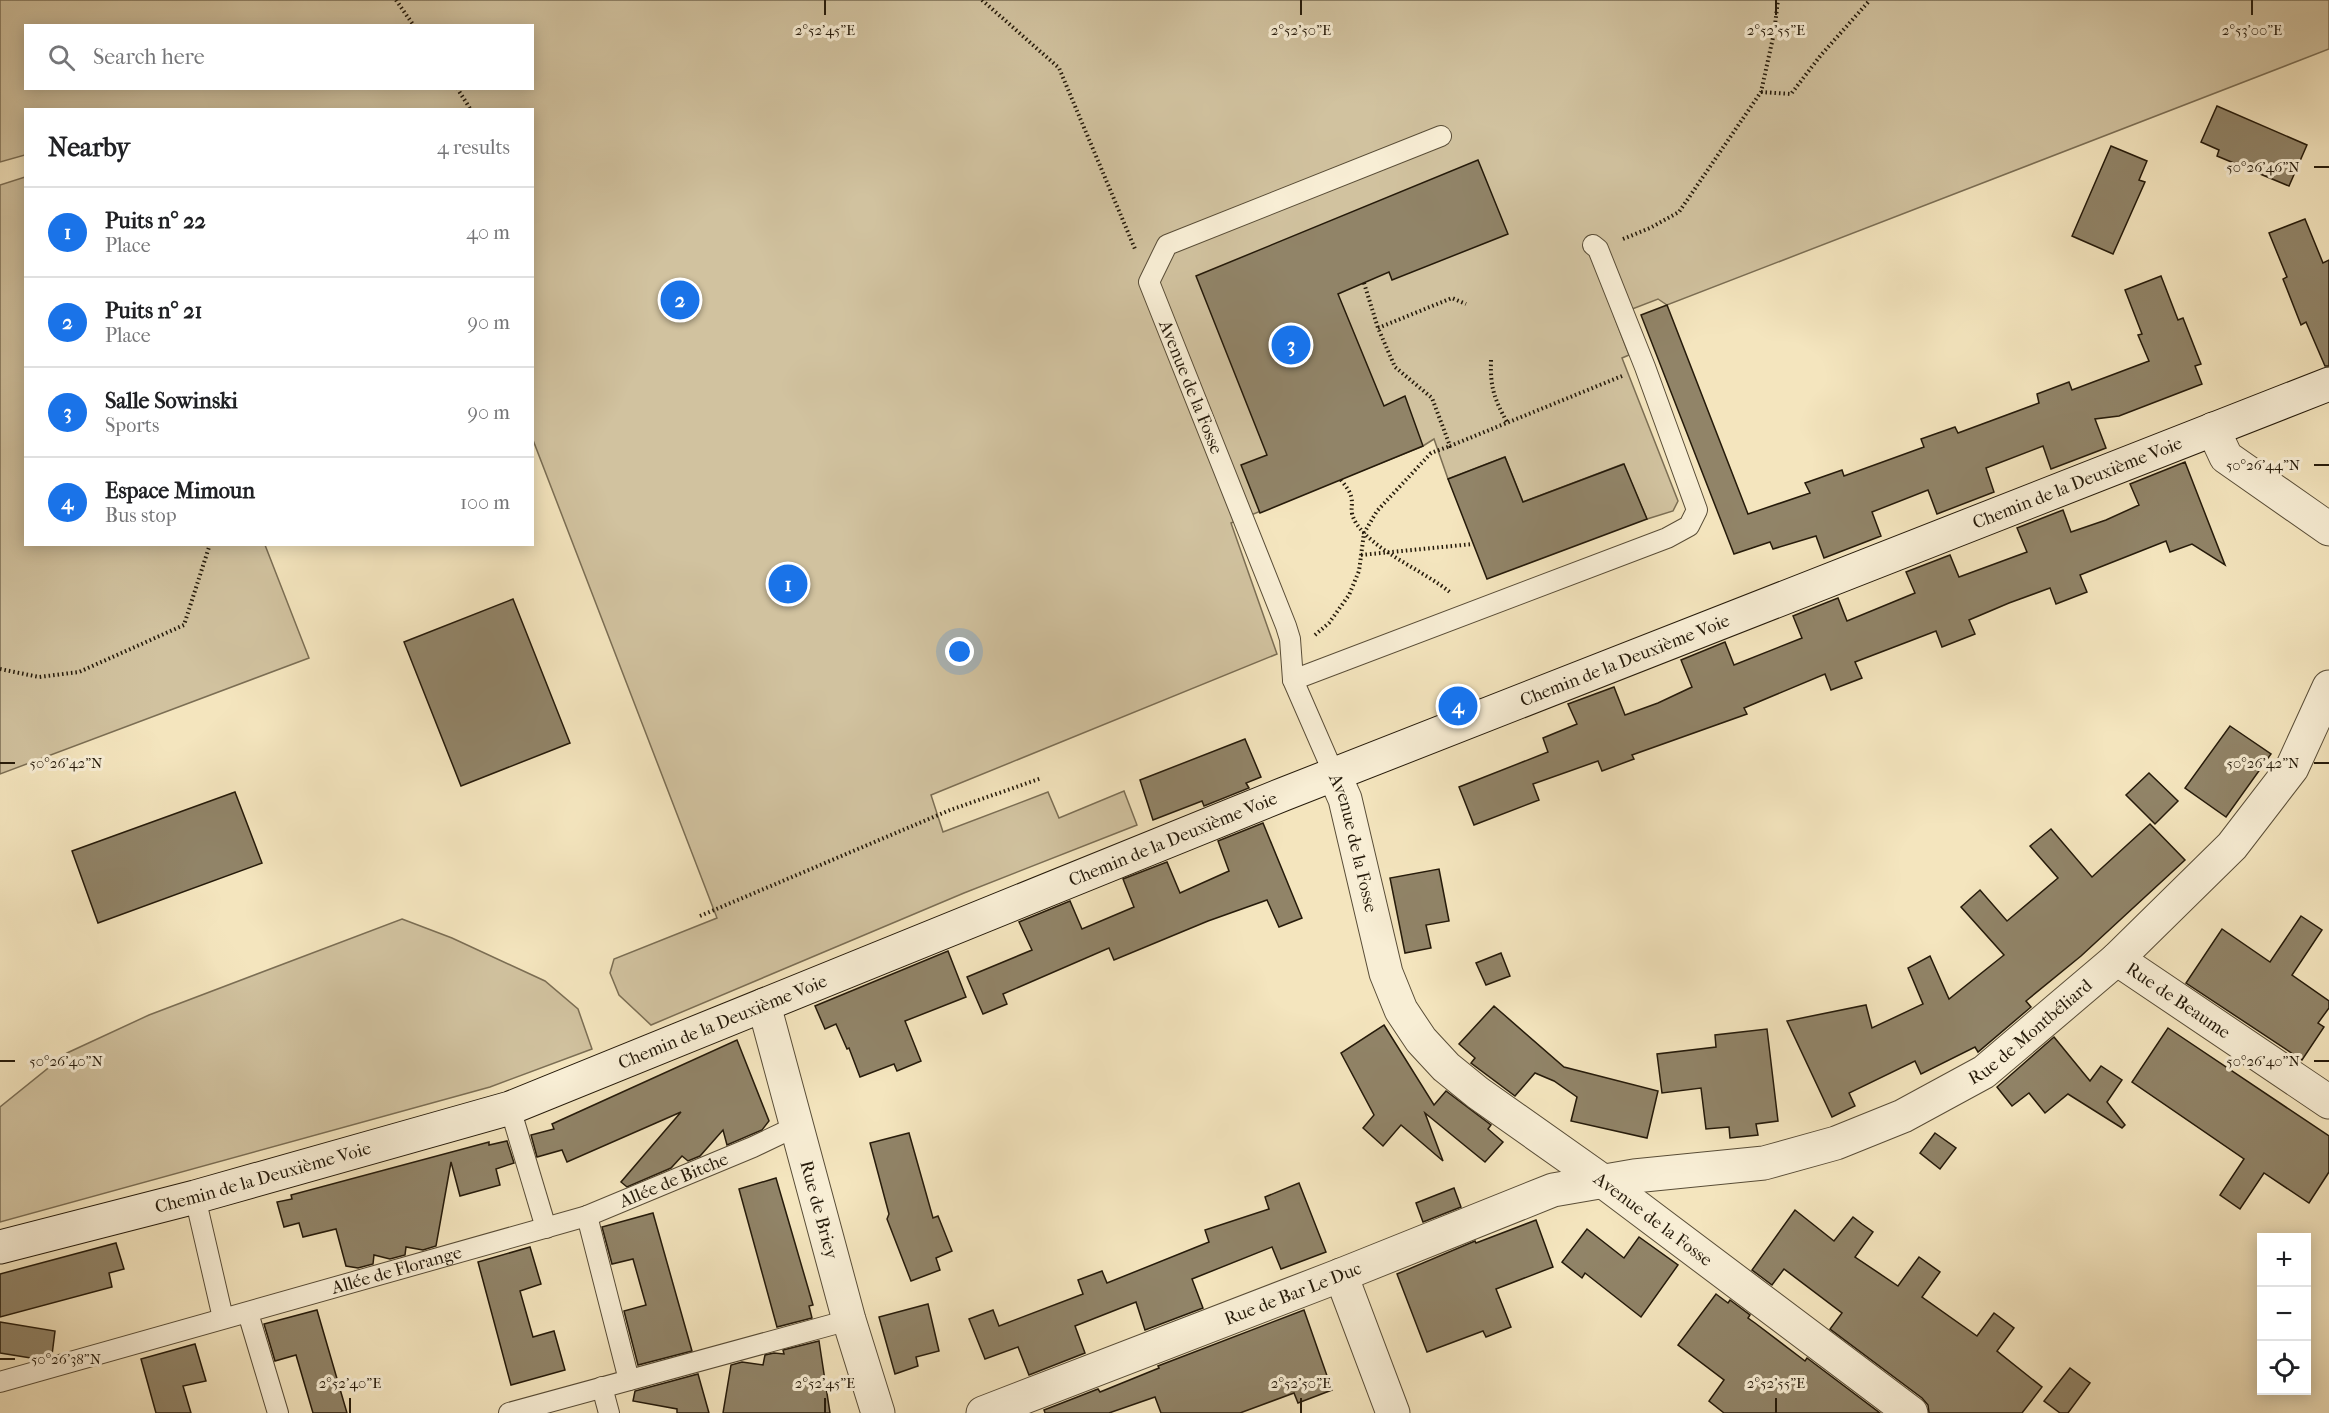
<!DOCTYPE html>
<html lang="en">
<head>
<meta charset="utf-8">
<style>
  body { margin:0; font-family:"IM FELL French Canon",serif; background:#f6f6f6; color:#202124 }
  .controls { position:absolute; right:18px; bottom:18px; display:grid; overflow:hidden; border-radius:0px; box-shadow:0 3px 15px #0003 }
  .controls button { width:54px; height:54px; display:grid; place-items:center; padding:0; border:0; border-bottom:2px solid #e0e0e0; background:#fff; color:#202124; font:30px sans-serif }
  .you { position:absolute; left:960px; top:652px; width:21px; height:21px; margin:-15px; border:4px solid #fff; border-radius:50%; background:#1a73e8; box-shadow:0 0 0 9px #1a73e833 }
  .badge { display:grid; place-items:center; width:39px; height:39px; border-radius:50%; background:#1a73e8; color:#fff; font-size:20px; font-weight:700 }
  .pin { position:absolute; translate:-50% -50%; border:3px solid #fff; box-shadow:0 2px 6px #0006 }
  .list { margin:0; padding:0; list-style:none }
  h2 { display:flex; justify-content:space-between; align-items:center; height:78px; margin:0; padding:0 24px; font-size:26px }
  h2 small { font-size:20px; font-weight:400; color:#757577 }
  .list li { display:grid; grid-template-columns:39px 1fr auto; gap:18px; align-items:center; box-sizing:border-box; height:90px; padding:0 24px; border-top:2px solid #e0e0e0 }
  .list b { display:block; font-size:22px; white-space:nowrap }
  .list p { margin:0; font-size:20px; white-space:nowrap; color:#757577 }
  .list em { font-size:20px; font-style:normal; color:#757577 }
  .icon { flex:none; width:33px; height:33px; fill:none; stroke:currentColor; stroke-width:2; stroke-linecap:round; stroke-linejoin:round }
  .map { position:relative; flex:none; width:2329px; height:1413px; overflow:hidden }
  .search { position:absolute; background:#fff; box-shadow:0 3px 15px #0003; left:24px; top:24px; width:510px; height:66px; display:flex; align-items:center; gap:15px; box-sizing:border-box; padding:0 21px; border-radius:0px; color:#757577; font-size:22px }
  .panel { position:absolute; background:#fff; box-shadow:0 3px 15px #0003; left:24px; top:108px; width:510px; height:438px; border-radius:0px }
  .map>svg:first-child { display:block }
  .green { fill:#d1c29f; stroke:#7b6e54; stroke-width:1.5; fill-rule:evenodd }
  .building { fill:#918468; stroke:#251a0a; stroke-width:1.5 }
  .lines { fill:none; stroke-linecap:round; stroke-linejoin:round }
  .lane-casing { stroke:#594d37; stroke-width:22 }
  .street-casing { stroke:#594d37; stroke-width:35 }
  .secondary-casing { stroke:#251a0a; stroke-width:35 }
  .path { stroke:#251a0a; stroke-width:4; stroke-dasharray:1.5 3; stroke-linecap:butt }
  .lane { stroke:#f8eed5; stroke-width:20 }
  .street { stroke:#f8eed5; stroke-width:33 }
  .secondary { stroke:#f8eed5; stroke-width:33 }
  .ticks { fill:none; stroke:#251a0a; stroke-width:2 }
  .labels { text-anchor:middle; stroke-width:6; stroke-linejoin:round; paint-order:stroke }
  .street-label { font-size:18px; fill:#251a0a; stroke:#f8eed5 }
  .ticks-label { font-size:15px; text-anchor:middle; fill:#251a0a; stroke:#f8eed5; stroke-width:6; stroke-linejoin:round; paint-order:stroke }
</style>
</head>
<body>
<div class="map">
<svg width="2329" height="1413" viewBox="0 0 2329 1413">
  <rect width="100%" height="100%" fill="#f4e5be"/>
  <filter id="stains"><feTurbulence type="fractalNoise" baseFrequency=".00333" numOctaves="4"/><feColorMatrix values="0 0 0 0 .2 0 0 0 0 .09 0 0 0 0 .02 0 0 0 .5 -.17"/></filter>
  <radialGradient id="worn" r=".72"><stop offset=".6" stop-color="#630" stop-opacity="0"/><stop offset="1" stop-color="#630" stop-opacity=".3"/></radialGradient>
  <g class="green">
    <path d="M0,0H2329V49L1667,305L1658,299L1614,316L1629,355L1622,358L1678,501L1673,511L1647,519L1623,464L1523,502L1505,457L1448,479L1434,439L1423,446L1231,523L1277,654L931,795L943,832L1048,792L1059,818L1124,791L1137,825L964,893L651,1025L619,995L610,973L614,959L717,918L533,440L532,110H26L25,155L0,162ZM26,26H532V88H26Z"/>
    <path d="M25,177L26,544L265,545L309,658L0,774V185Z"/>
    <path d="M402,919L452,938L545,981L578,1009L592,1049L490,1087L0,1222V1107L67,1053L149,1015Z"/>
  </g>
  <g class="building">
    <path d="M2217,106L2307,145L2289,186L2217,156L2219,150L2201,142Z"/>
    <path d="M2111,146L2147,161L2139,180L2145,182L2113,254L2072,236Z"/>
    <path d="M1478,160L1508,234L1392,280L1389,272L1338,294L1384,406L1405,396L1423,446L1260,513L1241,465L1267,455L1196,276Z"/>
    <path d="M2305,219L2323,263L2329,260V366H2325L2306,322L2301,325L2283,279L2287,277L2269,233Z"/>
    <path d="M2161,276L2178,320L2183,318L2201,364L2195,366L2202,384L2119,416L2095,419L2106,448L2051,469L2043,446L1986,468L1994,492L1937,514L1928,490L1872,512L1881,536L1824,558L1816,536L1773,549L1770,542L1734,554L1641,315L1667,305L1748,514L1810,493L1805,483L1842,470L1844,476L1924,447L1921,439L1955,427L1958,433L2039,403L2037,394L2069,382L2072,390L2149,361L2138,335L2142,334L2125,290Z"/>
    <path d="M1505,457L1523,502L1624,464L1647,519L1487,579L1448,479Z"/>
    <path d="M2185,462L2225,565L2192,544L2170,552L2166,541L2080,575L2087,592L2056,604L2050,588L2009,603L1969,620L1975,634L1942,647L1936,631L1855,662L1862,678L1831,690L1825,674L1744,708L1747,714L1632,755L1634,759L1602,771L1598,761L1533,784L1539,800L1474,825L1459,787L1548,752L1543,738L1577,724L1568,704L1614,687L1625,715L1658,703L1692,687L1681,660L1725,642L1734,665L1802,638L1793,616L1838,598L1847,621L1915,593L1906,572L1950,555L1959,577L2027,552L2017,528L2063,510L2071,532L2106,520L2139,505L2130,484Z"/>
    <path d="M513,599L570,743L461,786L404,642Z"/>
    <path d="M2230,726L2271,754L2226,817L2185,788Z"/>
    <path d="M1245,739L1261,777L1246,783L1249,788L1204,806L1202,801L1153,820L1140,780Z"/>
    <path d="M2149,773L2178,801L2155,824L2126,795Z"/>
    <path d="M235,792L262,863L98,923L72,851Z"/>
    <path d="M1263,823L1302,918L1279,927L1267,900L1208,921L1114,960L1109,948L1003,994L1007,1004L983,1014L967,977L1032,950L1019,922L1070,901L1082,929L1134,907L1123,879L1167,862L1180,893L1229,871L1218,841Z"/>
    <path d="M2150,824L2185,860L2081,956L2026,1001L2031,1007L1978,1052L1975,1047L1921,1074L1915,1061L1849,1093L1855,1106L1832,1117L1787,1021L1866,1005L1872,1028L1923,1004L1908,968L1930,956L1949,999L2004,955L1961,907L1980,890L2007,921L2058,878L2030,846L2051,829L2092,877Z"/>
    <path d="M1439,869L1449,921L1426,925L1431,948L1405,953L1390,878Z"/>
    <path d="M2301,916L2322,930L2292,975L2329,1001V1008L2318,1023L2324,1027L2302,1060L2186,983L2222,929L2270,962Z"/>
    <path d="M948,951L966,997L905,1021L921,1061L897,1071L894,1064L860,1077L849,1048L847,1049L836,1024L825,1029L815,1006Z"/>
    <path d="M1501,953L1510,976L1486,985L1476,963Z"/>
    <path d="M1494,1006L1564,1067L1658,1091L1647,1138L1571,1121L1577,1097L1554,1081L1535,1073L1515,1096L1471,1063L1475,1058L1459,1044Z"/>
    <path d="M1384,1025L1434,1105L1446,1091L1491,1125L1488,1129L1503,1142L1485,1162L1425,1113L1443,1161L1401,1125L1383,1146L1363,1128L1374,1115L1341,1053Z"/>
    <path d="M2168,1028L2329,1136V1172L2309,1203L2264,1173L2240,1209L2220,1195L2244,1159L2132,1082Z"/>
    <path d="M1767,1029L1778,1121L1756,1124L1758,1135L1730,1138L1729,1127L1706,1129L1701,1088L1662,1093L1657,1054L1716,1047L1715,1035Z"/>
    <path d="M2054,1037L2090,1081L2101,1066L2122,1080L2107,1102L2125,1125L2122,1128L2068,1094L2045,1113L2029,1093L2012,1106L1997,1087Z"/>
    <path d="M737,1040L769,1121L762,1130L727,1145L723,1130L700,1156L688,1161L682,1156L671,1168L627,1187L621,1182L681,1112L567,1162L562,1150L537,1157L531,1135L554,1129L552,1124Z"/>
    <path d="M909,1133L933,1218L938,1216L952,1251L936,1258L940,1270L911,1281L887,1219L889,1214L870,1143Z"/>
    <path d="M1935,1133L1956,1148L1940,1169L1920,1153Z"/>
    <path d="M507,1141L514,1163L496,1169L500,1185L460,1196L451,1162L436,1246L423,1250L406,1247L405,1255L390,1259L374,1255L373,1264L358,1268L346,1266L336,1229L303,1237L299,1223L284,1227L277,1202L292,1199L291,1195L489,1142V1145Z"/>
    <path d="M776,1178L813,1305L809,1306L812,1318L777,1327L739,1189Z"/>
    <path d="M1299,1183L1326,1252L1281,1269L1272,1247L1192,1279L1203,1308L1145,1330L1136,1302L1075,1326L1085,1353L1029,1375L1018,1347L985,1359L969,1319L993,1310L999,1326L1083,1294L1078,1280L1102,1271L1107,1283L1209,1242L1205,1230L1269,1209L1265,1197Z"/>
    <path d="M1454,1188L1461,1207L1423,1222L1416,1203Z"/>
    <path d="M1795,1210L1834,1241L1853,1217L1862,1224L1873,1232L1855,1257L1898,1286L1919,1257L1940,1272L1922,1297L1977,1336L1994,1313L2014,1328L1997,1351L2042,1387L2022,1413H1929L1928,1405L1922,1398L1830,1329L1842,1313L1784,1269L1772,1285L1752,1270Z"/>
    <path d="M653,1213L692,1351L638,1365L624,1311L646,1305L633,1259L612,1264L602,1227Z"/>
    <path d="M1536,1220L1553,1267L1496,1289L1511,1327L1486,1337L1483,1331L1427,1352L1397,1274L1475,1241L1476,1243Z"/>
    <path d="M1587,1229L1624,1258L1639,1237L1678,1265L1641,1317L1585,1273L1582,1278L1562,1262Z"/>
    <path d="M116,1243L124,1269L109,1273L112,1287L0,1317V1274Z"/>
    <path d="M530,1247L541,1284L520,1291L533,1337L554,1331L565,1370L511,1385L478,1262Z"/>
    <path d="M1716,1294L1728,1303L1730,1300L1750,1315L1748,1318L1755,1323L1805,1361L1807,1358L1880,1413H1724L1709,1401L1724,1380L1678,1345Z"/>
    <path d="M928,1304L939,1351L916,1357L918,1366L895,1374L879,1317Z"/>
    <path d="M317,1310L347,1413H313L296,1355L275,1361L264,1324Z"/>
    <path d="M1304,1310L1332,1390L1298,1403L1294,1393L1240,1413H1161L1155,1397L1109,1413H1045L1044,1410L1098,1389L1100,1392L1159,1368L1158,1366Z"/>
    <path d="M0,1322L55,1331L52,1355L37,1359L0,1353Z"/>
    <path d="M819,1341L830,1413H723L731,1365L742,1362L763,1365L765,1355L774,1353L784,1354L783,1350Z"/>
    <path d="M195,1344L206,1381L183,1386L191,1413H156L141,1359Z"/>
    <path d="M2070,1368L2090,1383L2068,1413H2060L2044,1401Z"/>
    <path d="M698,1374L709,1413H677V1409L633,1401L635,1391Z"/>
  </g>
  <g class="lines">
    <defs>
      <g id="lane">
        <path d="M1293,680L1667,538L1689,526L1697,510L1645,367L1598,249L1593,245"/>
        <path d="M1334,774L1293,680L1290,639L1286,626L1149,282L1167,245L1441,136"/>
        <path d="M510,1108L546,1228"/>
        <path d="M195,1197L223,1318"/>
        <path d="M587,1216L629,1380"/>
        <path d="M248,1313L278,1413"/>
        <path id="s1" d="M0,1382L587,1216L753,1147L797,1126"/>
        <path d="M602,1387L609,1413"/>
        <path d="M509,1413L849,1320"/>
      </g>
      <g id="street">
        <path d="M2213,429L2226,457L2329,529"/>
        <path id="s2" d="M1334,774L1345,799L1386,973L1401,1010L1421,1040L1446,1067L1478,1093L1604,1182L1911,1413"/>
        <path id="s3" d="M2117,959L2329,1102"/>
        <path id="s4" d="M764,1005L849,1320L878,1413"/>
        <path d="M1341,1275L1393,1413"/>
        <path id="s5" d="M983,1413L1341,1275L1553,1190L1634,1176L1764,1163L1836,1143L1903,1116L1984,1072L2117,959L2232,846L2292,768L2329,687"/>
      </g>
      <g id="secondary">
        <path id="s6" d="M0,1247L195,1197L510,1108L1284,794L2329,384"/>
      </g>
    </defs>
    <use href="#lane" class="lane-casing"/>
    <use href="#street" class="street-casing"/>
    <use href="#secondary" class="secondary-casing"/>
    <g class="path">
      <path d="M396,0L414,26"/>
      <path d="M982,0L1059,68L1135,249"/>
      <path d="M457,88L471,110"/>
      <path d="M1761,92L1791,94L1821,55L1870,0"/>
      <path d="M1623,239L1650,228L1679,212L1761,92L1774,33L1778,0"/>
      <path d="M1364,283L1378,328L1395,367L1432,398L1450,446L1622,376"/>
      <path d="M1378,328L1452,298L1466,304"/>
      <path d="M1491,360C1490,386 1494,399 1507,422"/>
      <path d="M1341,480C1344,484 1350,491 1351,496C1354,507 1348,509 1356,523C1375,552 1423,570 1451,593"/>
      <path d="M1361,555L1473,544"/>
      <path d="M1315,635L1329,623L1349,595L1359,571L1364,533L1377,511L1431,453L1450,446"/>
      <path d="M0,669L39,677L79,672L184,625L210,544"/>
      <path d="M700,916L950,810L1042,778"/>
    </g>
    <use href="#lane" class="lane"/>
    <use href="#street" class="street"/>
    <use href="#secondary" class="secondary"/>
  </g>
  <path class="ticks" d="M825,0V15M1301,0V15M1776,0V15M2252,0V15M2314,167H2329M2314,465H2329M0,763H15M2314,763H2329M0,1061H15M2314,1061H2329M0,1359H15M350,1398V1413M825,1398V1413M1301,1398V1413M1776,1398V1413"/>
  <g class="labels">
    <g class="street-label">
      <text transform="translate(1191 387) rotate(68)" y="6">Avenue de la Fosse</text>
      <text dy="6" stroke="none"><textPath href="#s6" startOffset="2216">Chemin de la Deuxième Voie</textPath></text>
      <text dy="6" stroke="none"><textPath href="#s6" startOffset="1730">Chemin de la Deuxième Voie</textPath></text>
      <text dy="6" stroke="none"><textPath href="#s6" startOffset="1244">Chemin de la Deuxième Voie</textPath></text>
      <text dy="6" stroke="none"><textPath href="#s2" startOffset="72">Avenue de la Fosse</textPath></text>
      <text dy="6" stroke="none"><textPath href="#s3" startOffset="74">Rue de Beaume</textPath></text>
      <text dy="6" stroke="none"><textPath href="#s6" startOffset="758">Chemin de la Deuxième Voie</textPath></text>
      <text dy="6" stroke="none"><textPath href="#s5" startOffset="1125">Rue de Montbéliard</textPath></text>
      <text dy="6" stroke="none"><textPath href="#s6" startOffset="272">Chemin de la Deuxième Voie</textPath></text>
      <text dy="6" stroke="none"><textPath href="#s1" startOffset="704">Allée de Bitche</textPath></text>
      <text dy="6" stroke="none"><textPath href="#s4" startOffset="212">Rue de Briey</textPath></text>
      <text dy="6" stroke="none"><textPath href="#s2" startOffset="576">Avenue de la Fosse</textPath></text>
      <text dy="6" stroke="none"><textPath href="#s1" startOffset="412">Allée de Florange</textPath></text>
      <text dy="6" stroke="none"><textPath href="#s5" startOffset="332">Rue de Bar Le Duc</textPath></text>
    </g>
  </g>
  <g class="ticks-label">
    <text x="825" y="35">2°52'45"E</text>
    <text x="1301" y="35">2°52'50"E</text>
    <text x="1776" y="35">2°52'55"E</text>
    <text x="2252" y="35">2°53'00"E</text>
    <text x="2263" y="172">50°26'46"N</text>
    <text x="2263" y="470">50°26'44"N</text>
    <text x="66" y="768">50°26'42"N</text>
    <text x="2263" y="768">50°26'42"N</text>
    <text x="66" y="1066">50°26'40"N</text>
    <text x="2263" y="1066">50°26'40"N</text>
    <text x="66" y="1364">50°26'38"N</text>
    <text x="350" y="1388">2°52'40"E</text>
    <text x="825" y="1388">2°52'45"E</text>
    <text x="1301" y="1388">2°52'50"E</text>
    <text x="1776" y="1388">2°52'55"E</text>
  </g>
  <rect width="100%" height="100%" filter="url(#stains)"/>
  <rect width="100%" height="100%" fill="url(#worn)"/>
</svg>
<div class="controls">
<button>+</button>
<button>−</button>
<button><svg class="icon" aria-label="locate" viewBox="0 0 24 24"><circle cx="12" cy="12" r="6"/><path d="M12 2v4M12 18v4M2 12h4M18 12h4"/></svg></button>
</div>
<div class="you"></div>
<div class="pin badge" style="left:788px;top:584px">1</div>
<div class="pin badge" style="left:680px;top:300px">2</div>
<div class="pin badge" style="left:1291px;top:345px">3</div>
<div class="pin badge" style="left:1458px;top:706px">4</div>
<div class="search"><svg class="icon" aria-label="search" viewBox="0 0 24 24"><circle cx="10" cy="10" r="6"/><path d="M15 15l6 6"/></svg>Search here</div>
<section class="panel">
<h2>Nearby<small>4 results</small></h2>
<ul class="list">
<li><span class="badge">1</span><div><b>Puits n° 22</b><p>Place</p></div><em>40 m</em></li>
<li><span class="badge">2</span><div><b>Puits n° 21</b><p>Place</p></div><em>90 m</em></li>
<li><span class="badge">3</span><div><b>Salle Sowinski</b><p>Sports</p></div><em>90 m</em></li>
<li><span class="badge">4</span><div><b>Espace Mimoun</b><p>Bus stop</p></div><em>100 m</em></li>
</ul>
</section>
</div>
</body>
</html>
